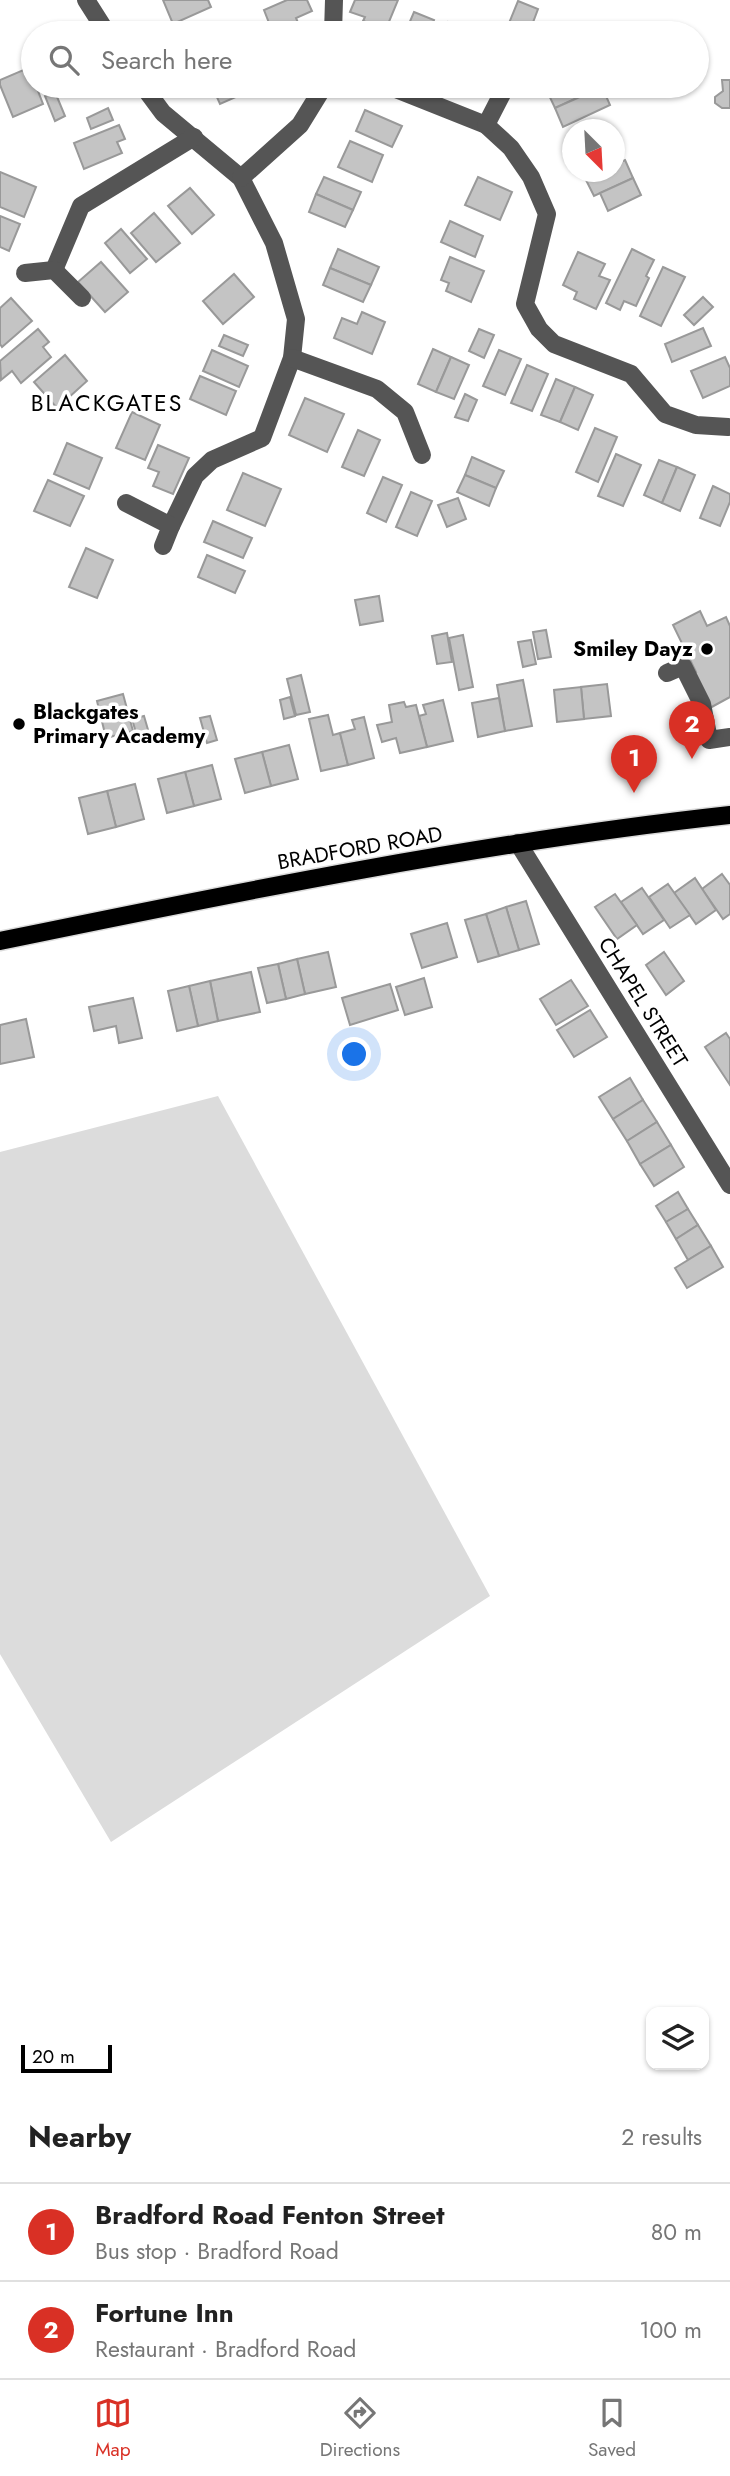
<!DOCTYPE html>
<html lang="en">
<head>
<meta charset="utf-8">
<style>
  body { margin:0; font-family:Jost,sans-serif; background:#f2f2f2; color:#222 }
  .controls { position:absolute; right:21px; bottom:21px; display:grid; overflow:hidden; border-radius:14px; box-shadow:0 2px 5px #0004 }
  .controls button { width:63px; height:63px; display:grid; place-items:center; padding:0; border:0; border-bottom:2px solid #e0e0e0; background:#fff; color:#222; font:35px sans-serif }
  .compass { position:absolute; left:562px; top:119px; width:63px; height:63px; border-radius:50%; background:#fff; box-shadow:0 2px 5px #0004; rotate:156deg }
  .scale { position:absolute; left:21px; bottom:18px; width:91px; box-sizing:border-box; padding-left:7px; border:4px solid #000; border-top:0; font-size:19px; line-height:24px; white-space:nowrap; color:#000; -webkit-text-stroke:5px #fff; paint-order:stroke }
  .you { position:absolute; left:355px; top:1055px; width:24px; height:24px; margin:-18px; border:5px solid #fff; border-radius:50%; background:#1a73e8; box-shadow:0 0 0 10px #1a73e833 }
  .badge { display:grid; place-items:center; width:46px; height:46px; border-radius:50%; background:#d93025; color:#fff; font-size:23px; font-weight:700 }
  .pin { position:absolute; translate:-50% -58px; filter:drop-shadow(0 2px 4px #0008) }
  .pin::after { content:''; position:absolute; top:37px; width:24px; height:21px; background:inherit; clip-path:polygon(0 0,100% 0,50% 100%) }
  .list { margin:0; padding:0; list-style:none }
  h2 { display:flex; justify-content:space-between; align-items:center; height:91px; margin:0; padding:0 28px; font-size:30px }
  h2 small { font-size:23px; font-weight:400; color:#767676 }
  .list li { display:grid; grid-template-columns:46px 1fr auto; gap:21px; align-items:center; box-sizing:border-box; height:98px; padding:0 28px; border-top:2px solid #e0e0e0 }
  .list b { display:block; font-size:26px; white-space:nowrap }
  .list p { margin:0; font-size:23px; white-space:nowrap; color:#767676 }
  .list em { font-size:23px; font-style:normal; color:#767676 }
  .icon { flex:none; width:38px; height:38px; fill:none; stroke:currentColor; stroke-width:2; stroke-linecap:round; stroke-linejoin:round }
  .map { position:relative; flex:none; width:730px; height:2091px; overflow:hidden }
  .search { position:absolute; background:#fff; box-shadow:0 2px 5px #0004; left:21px; right:21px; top:21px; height:77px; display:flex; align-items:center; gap:18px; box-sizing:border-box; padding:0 24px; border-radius:38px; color:#767676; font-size:26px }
  .sheet { height:287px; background:#fff }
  nav { display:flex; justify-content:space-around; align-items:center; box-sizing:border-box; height:98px; border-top:2px solid #e0e0e0; background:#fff; font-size:19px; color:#767676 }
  nav a { display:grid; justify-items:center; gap:4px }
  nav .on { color:#d93025 }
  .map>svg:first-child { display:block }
  .green { fill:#dcdcdc }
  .building { fill:#c4c4c4; stroke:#999; stroke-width:2 }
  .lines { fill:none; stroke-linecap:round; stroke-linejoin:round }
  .major-casing { stroke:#dbdbdb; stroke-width:21 }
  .minor { stroke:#555; stroke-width:18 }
  .major { stroke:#000; stroke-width:18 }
  .poi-dot { fill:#000; stroke:#fff; stroke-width:2.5 }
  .labels { text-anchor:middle; stroke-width:7; stroke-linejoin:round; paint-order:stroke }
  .poi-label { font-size:21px; font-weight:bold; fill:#000; stroke:#fff; text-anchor:end }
  .street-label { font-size:21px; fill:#000; stroke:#fff }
  .neighbourhood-label { font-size:23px; letter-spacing:2px; fill:#000; stroke:#fff }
</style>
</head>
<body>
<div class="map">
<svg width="730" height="2091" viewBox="0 0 730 2091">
  <rect width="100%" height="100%" fill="#fff"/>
  <path class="green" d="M218,1096L490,1596L111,1842L0,1654V1152Z"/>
  <g class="building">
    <path d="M163,0H208L211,7L173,24Z"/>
    <path d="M287,0H307L312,11L296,18L301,30L292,33H273L264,10Z"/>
    <path d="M355,0H398L386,29L363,21L365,17L350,12Z"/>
    <path d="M518,1L538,9L529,33H505Z"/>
    <path d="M414,12L434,20L429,33H405Z"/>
    <path d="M448,22L464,28L462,33H443Z"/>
    <path d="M28,68L33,86H36L43,104L13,117L0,85V80Z"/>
    <path d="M722,80H730V108H722L715,103V97L723,91Z"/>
    <path d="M212,86H253L254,89L220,104Z"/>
    <path d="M554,86H587L590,92L555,108L546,89Z"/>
    <path d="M602,87L610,105L563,127L555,108Z"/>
    <path d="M55,92L65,116L55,121L45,96Z"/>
    <path d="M108,108L113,120L91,129L87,118Z"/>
    <path d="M365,110L402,126L392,147L356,131Z"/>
    <path d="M119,125L125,139L117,142L122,153L84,169L74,143Z"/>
    <path d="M350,141L383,155L372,182L338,167Z"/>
    <path d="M625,160L633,178L594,196L585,178L599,172H614V165Z"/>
    <path d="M0,172L36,187L24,217L0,207Z"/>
    <path d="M324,177L361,192L353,210L316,194Z"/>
    <path d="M478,177L512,192L500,220L465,205Z"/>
    <path d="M633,178L641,195L608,211L600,193Z"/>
    <path d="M190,188L214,215L192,234L168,206Z"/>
    <path d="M316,194L353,210L345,227L309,212Z"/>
    <path d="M154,213L180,243L156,262L131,233Z"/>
    <path d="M0,216L20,224L9,251L0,247Z"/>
    <path d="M450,221L483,236L475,257L441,242Z"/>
    <path d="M121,229L147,259L130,273L105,243Z"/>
    <path d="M338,249L379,267L371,285L330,268Z"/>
    <path d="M632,249L654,260L646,276L649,278L636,306L624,301L620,310L606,303Z"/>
    <path d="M578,252L605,264L599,276L610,280L596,309L574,299L577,292L563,285Z"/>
    <path d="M450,257L484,271L471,302L446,291L449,283L441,280Z"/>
    <path d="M101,262L128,292L105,312L78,282Z"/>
    <path d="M663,267L685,277L661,326L640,316Z"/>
    <path d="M330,268L371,285L363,302L323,285Z"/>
    <path d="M234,274L254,297L223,324L203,301Z"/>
    <path d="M703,297L713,307L694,325L684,315Z"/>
    <path d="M11,298L32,321L2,347L0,344V308Z"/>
    <path d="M362,312L385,322L372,354L334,338L342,318L357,324Z"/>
    <path d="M703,328L711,346L672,362L665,344Z"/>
    <path d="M38,329L49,342L43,347L51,357L21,383L12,371L1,380L0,361Z"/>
    <path d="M479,329L494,335L484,358L469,351Z"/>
    <path d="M224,335L248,345L243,356L219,346Z"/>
    <path d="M433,349L451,357L436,392L418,384Z"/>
    <path d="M212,350L248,366L239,387L203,371Z"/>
    <path d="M499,350L521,359L505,395L483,386Z"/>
    <path d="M65,355L87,381L57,408L34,382Z"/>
    <path d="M451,357L469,365L454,399L436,392Z"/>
    <path d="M725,357L730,368V386L703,398L691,371Z"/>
    <path d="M527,365L548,374L532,411L511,403Z"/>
    <path d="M200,376L236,391L226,415L190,399Z"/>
    <path d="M556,379L575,387L560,422L541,415Z"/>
    <path d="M575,387L593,395L578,430L560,422Z"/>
    <path d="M465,394L477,400L468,421L455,417Z"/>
    <path d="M305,398L344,414L327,452L289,435Z"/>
    <path d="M132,412L160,425L145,460L116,448Z"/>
    <path d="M595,428L617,437L598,482L576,472Z"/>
    <path d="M358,430L380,440L364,476L342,467Z"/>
    <path d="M67,443L102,458L89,489L54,474Z"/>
    <path d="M158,445L189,458L173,494L153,486L159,472L148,468Z"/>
    <path d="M616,454L641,465L623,506L598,496Z"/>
    <path d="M472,457L504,471L496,488L465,475Z"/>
    <path d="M659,460L677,467L662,503L644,495Z"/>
    <path d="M677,467L695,475L680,511L662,503Z"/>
    <path d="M243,473L281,489L265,526L227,510Z"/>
    <path d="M465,475L496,488L489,506L457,492Z"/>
    <path d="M383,477L402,485L386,522L367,513Z"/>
    <path d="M48,480L84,496L70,526L34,511Z"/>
    <path d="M713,486L730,494V502L720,526L700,518Z"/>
    <path d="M411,492L432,501L417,536L396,527Z"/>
    <path d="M458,498L466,519L447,527L438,505Z"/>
    <path d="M213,521L252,538L243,558L204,542Z"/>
    <path d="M86,548L113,560L97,598L69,587Z"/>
    <path d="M207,555L245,571L235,593L198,577Z"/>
    <path d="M379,596L383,621L360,625L355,600Z"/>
    <path d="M700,611L707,626L726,617L730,626V697L708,709L691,674L696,672L673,625Z"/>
    <path d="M546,630L551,657L538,659L533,632Z"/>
    <path d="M447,633L452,662L437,664L432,636Z"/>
    <path d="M463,635L473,687L459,690L449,638Z"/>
    <path d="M531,640L536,664L523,667L518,642Z"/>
    <path d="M301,675L310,712L296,715L287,679Z"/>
    <path d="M523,680L532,726L505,731L497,685Z"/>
    <path d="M607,684L611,716L584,719L581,687Z"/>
    <path d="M581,687L584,719L557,722L554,690Z"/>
    <path d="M123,694L133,731L106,738L97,701Z"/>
    <path d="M290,697L295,716L284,719L280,700Z"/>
    <path d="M499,698L505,731L478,737L472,703Z"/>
    <path d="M443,700L453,741L427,747L419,716L426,714L423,705Z"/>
    <path d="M404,702L406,707L416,705L427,747L400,753L396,738L382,742L377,725L392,722L389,705Z"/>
    <path d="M328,715L333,735L340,733L348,765L321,771L309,719Z"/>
    <path d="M144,716L151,740L139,743L132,719Z"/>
    <path d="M210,716L217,740L207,743L200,718Z"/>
    <path d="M364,717L374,758L348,765L340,733L355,729L352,720Z"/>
    <path d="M289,745L298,779L271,786L262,752Z"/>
    <path d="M262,752L271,786L245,793L235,759Z"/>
    <path d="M212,765L221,799L194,806L185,772Z"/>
    <path d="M185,772L194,806L167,813L158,779Z"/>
    <path d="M135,784L144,819L116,827L107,791Z"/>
    <path d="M107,791L116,827L88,834L79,798Z"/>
    <path d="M722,874L730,885V914L723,919L702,889Z"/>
    <path d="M695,878L716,910L696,924L674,893Z"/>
    <path d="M668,884L690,915L670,928L649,897Z"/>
    <path d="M642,888L664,920L643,934L621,902Z"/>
    <path d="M615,894L637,925L617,939L595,907Z"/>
    <path d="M526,901L539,944L519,950L506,907Z"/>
    <path d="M506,907L519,950L499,956L486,914Z"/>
    <path d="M486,914L499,956L478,962L465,920Z"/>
    <path d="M447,923L457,957L422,968L411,934Z"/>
    <path d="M328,952L336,987L305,994L297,959Z"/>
    <path d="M664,952L684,981L666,995L646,965Z"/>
    <path d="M297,959L305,994L286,999L278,964Z"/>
    <path d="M278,964L286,999L267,1003L258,968Z"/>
    <path d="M251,972L260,1012L218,1021L210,981Z"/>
    <path d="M424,978L432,1007L405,1015L396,987Z"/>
    <path d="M571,980L588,1006L556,1025L540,999Z"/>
    <path d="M210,981L218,1021L198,1026L189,986Z"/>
    <path d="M390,984L398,1010L350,1025L342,998Z"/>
    <path d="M189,986L198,1026L177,1031L168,991Z"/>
    <path d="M133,998L142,1038L119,1043L116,1026L94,1031L89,1007Z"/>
    <path d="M590,1010L607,1037L574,1057L557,1030Z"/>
    <path d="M26,1019L34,1057L0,1064V1025Z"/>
    <path d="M726,1033L730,1039V1085L705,1047Z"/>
    <path d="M630,1078L643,1100L613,1119L599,1097Z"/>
    <path d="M643,1100L657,1122L627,1141L613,1119Z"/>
    <path d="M657,1122L671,1145L640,1164L627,1141Z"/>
    <path d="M671,1145L684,1167L654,1186L640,1164Z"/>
    <path d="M678,1192L688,1209L666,1222L656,1206Z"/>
    <path d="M688,1209L698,1225L676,1239L666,1222Z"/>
    <path d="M698,1225L711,1246L688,1260L676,1239Z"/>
    <path d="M711,1246L723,1267L687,1288L675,1268Z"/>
  </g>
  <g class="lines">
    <defs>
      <path id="major" d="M0,941C242,891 485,842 730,815"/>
    </defs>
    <use href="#major" class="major-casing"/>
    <g class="minor">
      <path d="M86,0L107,33"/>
      <path d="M333,33L334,0"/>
      <path d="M143,86L163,113L241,178L274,243L296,319L292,358L262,438L212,460L195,476L171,526"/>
      <path d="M388,86L486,125L511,148L531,177L547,214L525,304L539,329L554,344L631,374L665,414L696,425L728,427"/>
      <path d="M486,125L504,90"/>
      <path d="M241,178L300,125L324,86"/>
      <path d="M54,270L81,206L194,137"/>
      <path d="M25,273L54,270L82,298"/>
      <path d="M292,358L377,389L405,412L422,455"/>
      <path d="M126,503L171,526L163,546"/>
      <path d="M667,673L683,666L702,704L709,740L730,737"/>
      <path d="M518,843L730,1185"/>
    </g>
    <use href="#major" class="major"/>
  </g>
  <g class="poi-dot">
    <circle cx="707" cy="649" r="7"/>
    <circle cx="19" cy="724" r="7"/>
  </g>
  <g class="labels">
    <g class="poi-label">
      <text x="693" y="656">Smiley Dayz</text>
      <text x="33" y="719" text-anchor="start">Blackgates<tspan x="33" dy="24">Primary Academy</tspan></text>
    </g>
    <g class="street-label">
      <text transform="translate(360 848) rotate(-10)" y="7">BRADFORD ROAD</text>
      <text transform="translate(643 1002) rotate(58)" y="7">CHAPEL STREET</text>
    </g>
    <g class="neighbourhood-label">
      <text x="107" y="411">BLACKGATES</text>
    </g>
  </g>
</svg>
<div class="controls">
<button><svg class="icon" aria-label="layers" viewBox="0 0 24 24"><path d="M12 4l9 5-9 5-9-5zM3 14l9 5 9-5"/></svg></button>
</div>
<svg class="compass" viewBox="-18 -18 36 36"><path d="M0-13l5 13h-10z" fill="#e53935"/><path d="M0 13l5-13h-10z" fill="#767676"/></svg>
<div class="scale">20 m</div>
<div class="you"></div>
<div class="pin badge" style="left:634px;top:793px">1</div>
<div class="pin badge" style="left:692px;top:759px">2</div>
<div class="search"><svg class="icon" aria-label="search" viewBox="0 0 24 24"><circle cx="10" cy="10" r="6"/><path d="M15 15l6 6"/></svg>Search here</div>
</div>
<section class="sheet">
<h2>Nearby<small>2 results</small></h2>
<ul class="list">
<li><span class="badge">1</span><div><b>Bradford Road Fenton Street</b><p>Bus stop · Bradford Road</p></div><em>80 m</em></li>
<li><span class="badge">2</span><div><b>Fortune Inn</b><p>Restaurant · Bradford Road</p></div><em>100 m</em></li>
</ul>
</section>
<nav>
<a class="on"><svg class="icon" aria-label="map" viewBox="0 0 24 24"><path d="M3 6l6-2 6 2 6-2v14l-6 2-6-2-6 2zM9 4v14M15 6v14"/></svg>Map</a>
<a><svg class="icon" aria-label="directions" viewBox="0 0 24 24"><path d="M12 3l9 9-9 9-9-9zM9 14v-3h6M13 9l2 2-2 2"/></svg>Directions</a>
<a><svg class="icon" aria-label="saved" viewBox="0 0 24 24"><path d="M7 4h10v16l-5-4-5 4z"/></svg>Saved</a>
</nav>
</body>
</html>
